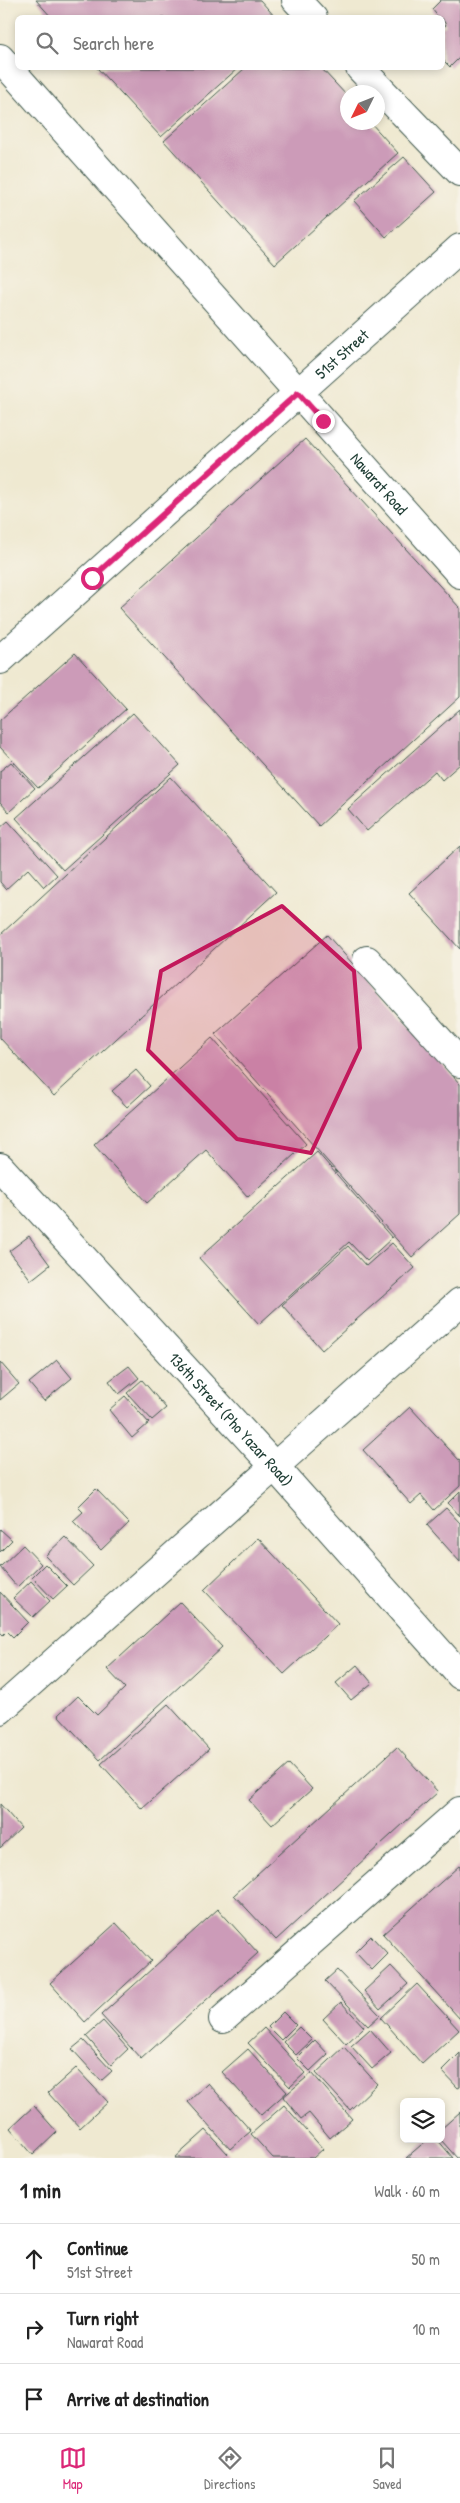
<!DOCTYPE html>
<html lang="en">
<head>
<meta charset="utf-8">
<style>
  body { margin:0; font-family:"Patrick Hand",sans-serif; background:#f6f6f6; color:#222 }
  .controls { position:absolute; right:15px; bottom:15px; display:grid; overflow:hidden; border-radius:8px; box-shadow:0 2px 8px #0003 }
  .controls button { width:45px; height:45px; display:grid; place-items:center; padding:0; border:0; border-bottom:1px solid #e0e0e0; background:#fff; color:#222; font:25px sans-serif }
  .compass { position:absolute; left:340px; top:85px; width:45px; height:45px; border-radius:50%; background:#fff; box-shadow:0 2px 8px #0003; rotate:227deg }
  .stop { position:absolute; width:15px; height:15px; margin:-11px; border:4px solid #db2777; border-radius:50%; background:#fff }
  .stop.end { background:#db2777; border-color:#fff; box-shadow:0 1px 5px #0008 }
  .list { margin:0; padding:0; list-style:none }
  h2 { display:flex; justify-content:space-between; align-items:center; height:65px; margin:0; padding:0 20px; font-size:21px }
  h2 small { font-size:16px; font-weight:400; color:#767676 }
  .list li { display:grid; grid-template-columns:32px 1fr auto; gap:15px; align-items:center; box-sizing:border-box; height:70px; padding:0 20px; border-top:1px solid #e0e0e0 }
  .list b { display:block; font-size:19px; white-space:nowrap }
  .list p { margin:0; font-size:16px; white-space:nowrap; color:#767676 }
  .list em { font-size:16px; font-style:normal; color:#767676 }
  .icon { flex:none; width:28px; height:28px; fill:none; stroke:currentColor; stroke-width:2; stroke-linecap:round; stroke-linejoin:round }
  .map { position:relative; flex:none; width:460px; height:2158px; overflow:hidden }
  .search { position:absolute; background:#fff; box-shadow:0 2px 8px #0003; left:15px; right:15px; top:15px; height:55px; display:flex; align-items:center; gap:12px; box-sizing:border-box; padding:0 18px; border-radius:8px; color:#767676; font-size:19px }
  .sheet { height:275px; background:#fff }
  nav { display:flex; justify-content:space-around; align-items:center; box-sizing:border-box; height:70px; border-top:1px solid #e0e0e0; background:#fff; font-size:14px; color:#767676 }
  nav a { display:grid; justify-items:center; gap:2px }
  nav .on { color:#db2777 }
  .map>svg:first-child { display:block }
  .building { fill:#cc9bb8 }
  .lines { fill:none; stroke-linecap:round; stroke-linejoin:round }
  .minor-casing { stroke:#3e574c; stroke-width:30 }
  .minor { stroke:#fff; stroke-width:28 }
  .route { stroke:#db2777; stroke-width:6 }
  .marked { fill:#c2185b; fill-opacity:0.2; stroke:#c2185b; stroke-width:4; stroke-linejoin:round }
  .labels { text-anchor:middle; stroke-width:4; stroke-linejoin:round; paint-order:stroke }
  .street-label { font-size:16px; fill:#1f3d34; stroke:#f7f3e8 }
</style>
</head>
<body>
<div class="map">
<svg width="460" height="2158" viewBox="0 0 460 2158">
  <rect width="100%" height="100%" fill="#f7f3e8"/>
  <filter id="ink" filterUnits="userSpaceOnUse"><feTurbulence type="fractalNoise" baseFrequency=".02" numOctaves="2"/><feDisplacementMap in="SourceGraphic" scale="10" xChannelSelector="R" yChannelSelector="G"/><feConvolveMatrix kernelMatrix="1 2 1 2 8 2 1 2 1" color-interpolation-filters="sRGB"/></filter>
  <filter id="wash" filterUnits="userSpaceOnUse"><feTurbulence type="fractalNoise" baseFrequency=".0096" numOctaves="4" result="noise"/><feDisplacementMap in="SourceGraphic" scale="20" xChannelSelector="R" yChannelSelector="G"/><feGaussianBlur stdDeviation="1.12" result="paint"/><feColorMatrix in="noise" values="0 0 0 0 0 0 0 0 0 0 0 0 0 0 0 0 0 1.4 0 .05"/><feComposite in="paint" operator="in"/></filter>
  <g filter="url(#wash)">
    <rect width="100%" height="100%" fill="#efe9d1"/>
    <g id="blocks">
      <g class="building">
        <path d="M36,0H260L276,18H52Z"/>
        <path d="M441,0H460V57L450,67L442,59V28L446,25L442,18H439L432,9Z"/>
        <path d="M97,68H238L161,137Z"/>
        <path d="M245,68H321L348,97V122H370L398,153L275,264L164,141Z"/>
        <path d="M404,157L436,192L386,237L354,201Z"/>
        <path d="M305,439L460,608V697L319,826L119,608Z"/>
        <path d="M75,653L126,709L38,788L0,747V720Z"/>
        <path d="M460,709V764L442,780L435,771L367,831L348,809Z"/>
        <path d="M133,713L180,765L63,870L16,818Z"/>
        <path d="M11,762L35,788L9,812L0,802V771Z"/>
        <path d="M171,777L276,892L54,1096L0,1038V935Z"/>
        <path d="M8,821L57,875L44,887L28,869L6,889L0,882V828Z"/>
        <path d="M460,846V949L409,893Z"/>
        <path d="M327,935L460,1084V1214L412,1257L215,1034Z"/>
        <path d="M212,1038L306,1144L248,1197L206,1150L147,1203L94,1145Z"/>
        <path d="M136,1070L150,1086L127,1107L112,1091Z"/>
        <path d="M317,1152L392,1238L367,1261L349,1242L259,1324L199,1258Z"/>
        <path d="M29,1236L50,1265L31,1280L9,1251Z"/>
        <path d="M392,1243L415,1268L322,1350L282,1305L348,1246L366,1266Z"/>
        <path d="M57,1360L72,1378L44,1401L29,1383Z"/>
        <path d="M0,1362L19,1384L0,1400Z"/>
        <path d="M129,1366L139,1378L119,1394L109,1381Z"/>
        <path d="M142,1380L166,1408L152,1420L127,1393Z"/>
        <path d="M125,1396L149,1423L132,1438L109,1410Z"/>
        <path d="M410,1407L460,1461V1486L434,1510L421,1495L411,1504L363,1450Z"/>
        <path d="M96,1489L129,1523L101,1550L73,1521L83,1512L78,1507Z"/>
        <path d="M460,1491V1516L448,1503Z"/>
        <path d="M446,1508L460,1523V1562L427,1525Z"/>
        <path d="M0,1529L12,1540L0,1552Z"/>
        <path d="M65,1537L93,1566L73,1585L45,1556Z"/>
        <path d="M258,1538L338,1624L284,1674L204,1590Z"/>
        <path d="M23,1545L41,1564L17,1587L0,1567Z"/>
        <path d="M45,1564L67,1586L53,1599L32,1577Z"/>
        <path d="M31,1581L50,1601L33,1617L13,1598Z"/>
        <path d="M0,1592L28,1622L13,1637L7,1631L3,1635L0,1632Z"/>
        <path d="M180,1602L222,1647L100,1760L58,1715L78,1696L97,1715L125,1688L107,1669Z"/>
        <path d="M357,1665L372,1683L351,1700L336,1683Z"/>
        <path d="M168,1704L209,1749L142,1809L101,1764Z"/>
        <path d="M397,1747L438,1792L276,1940L234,1895Z"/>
        <path d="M289,1764L312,1789L272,1825L249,1800Z"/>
        <path d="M0,1804L21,1828L0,1848Z"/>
        <path d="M460,1865V2019L383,1934Z"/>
        <path d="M218,1909L258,1953L141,2059L101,2015Z"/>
        <path d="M116,1923L151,1961L85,2022L50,1983Z"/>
        <path d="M371,1936L388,1954L372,1970L355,1952Z"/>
        <path d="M391,1966L408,1984L380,2009L364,1991Z"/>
        <path d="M337,1970L380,2015L368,2026L325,1981Z"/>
        <path d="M417,1984L459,2030L422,2064L381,2018Z"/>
        <path d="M341,2002L364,2027L346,2044L323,2019Z"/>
        <path d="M283,2012L296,2025L281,2040L268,2027Z"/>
        <path d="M103,2021L128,2049L111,2065L86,2036Z"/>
        <path d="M299,2027L312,2040L296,2055L283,2042Z"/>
        <path d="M264,2028L305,2073L290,2087L248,2043Z"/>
        <path d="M370,2029L391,2053L372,2069L351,2046Z"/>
        <path d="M83,2040L112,2071L101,2081L72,2049Z"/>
        <path d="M315,2040L328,2054L310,2071L297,2058Z"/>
        <path d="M344,2047L377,2084L350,2110L316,2073Z"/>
        <path d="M248,2049L287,2092L261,2115L222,2072Z"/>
        <path d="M460,2053V2087L458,2088L442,2071Z"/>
        <path d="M76,2068L108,2102L80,2128L48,2093Z"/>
        <path d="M312,2073L352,2119L330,2138L309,2113L301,2119L283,2097Z"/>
        <path d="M208,2083L251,2131L230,2149L188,2102Z"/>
        <path d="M284,2105L323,2149L313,2158H273L251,2134Z"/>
        <path d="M34,2106L57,2132L33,2155L10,2128Z"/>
        <path d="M460,2112V2158H457L441,2140V2129Z"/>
        <path d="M206,2130L228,2154L224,2158H175Z"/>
        <path d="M428,2139H437L453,2158H406Z"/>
      </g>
    </g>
  </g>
  <g filter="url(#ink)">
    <use href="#blocks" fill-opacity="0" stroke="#3e574c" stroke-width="1"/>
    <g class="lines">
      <defs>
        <g id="minor">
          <path d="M296,0L313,18"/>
          <path id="s1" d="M0,58L460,574"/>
          <path d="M360,68L460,172"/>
          <path id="s2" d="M0,660L460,248"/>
          <path d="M367,960L460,1063"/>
          <path id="s3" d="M0,1167L275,1467L460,1675"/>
          <path d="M0,1710L460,1302"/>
          <path d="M223,2019L460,1811"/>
        </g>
      </defs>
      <use href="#minor" class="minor-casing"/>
      <use href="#minor" class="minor"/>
    </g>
  </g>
  <g class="lines" filter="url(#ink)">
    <path class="route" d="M92,578L298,393L323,421"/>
  </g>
  <path class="marked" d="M282,906L354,971L360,1048L311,1153L237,1139L148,1050L161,971Z"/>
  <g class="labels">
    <g class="street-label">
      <text dy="6" stroke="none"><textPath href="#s2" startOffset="459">51st Street</textPath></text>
      <text dy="6" stroke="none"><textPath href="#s1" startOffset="570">Nawarat Road</textPath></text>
      <text dy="6" stroke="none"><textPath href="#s3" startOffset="342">136th Street (Pho Yazar Road)</textPath></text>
    </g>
  </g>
</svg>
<div class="controls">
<button><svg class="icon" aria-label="layers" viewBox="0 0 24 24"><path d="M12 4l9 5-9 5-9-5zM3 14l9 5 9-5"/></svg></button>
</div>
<svg class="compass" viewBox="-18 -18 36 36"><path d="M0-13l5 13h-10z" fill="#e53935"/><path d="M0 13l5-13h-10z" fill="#767676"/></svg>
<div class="stop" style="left:92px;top:578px"></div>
<div class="stop end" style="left:323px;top:421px"></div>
<div class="search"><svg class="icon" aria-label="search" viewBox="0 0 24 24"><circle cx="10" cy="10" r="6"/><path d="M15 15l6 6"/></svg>Search here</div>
</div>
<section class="sheet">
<h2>1 min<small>Walk · 60 m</small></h2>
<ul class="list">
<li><svg class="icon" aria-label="ahead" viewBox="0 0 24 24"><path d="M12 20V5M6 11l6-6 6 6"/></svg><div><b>Continue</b><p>51st Street</p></div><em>50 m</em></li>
<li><svg class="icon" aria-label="right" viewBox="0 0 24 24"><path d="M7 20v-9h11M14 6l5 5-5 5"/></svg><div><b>Turn right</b><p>Nawarat Road</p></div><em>10 m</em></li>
<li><svg class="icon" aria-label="arrive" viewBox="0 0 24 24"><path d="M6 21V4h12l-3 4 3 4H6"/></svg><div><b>Arrive at destination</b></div></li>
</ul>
</section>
<nav>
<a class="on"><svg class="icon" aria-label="map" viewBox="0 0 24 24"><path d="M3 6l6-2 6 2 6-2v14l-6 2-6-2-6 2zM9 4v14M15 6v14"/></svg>Map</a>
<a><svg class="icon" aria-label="directions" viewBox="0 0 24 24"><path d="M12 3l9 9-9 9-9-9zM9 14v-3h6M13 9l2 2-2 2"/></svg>Directions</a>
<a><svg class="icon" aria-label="saved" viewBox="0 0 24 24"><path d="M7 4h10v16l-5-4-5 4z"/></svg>Saved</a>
</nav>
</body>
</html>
